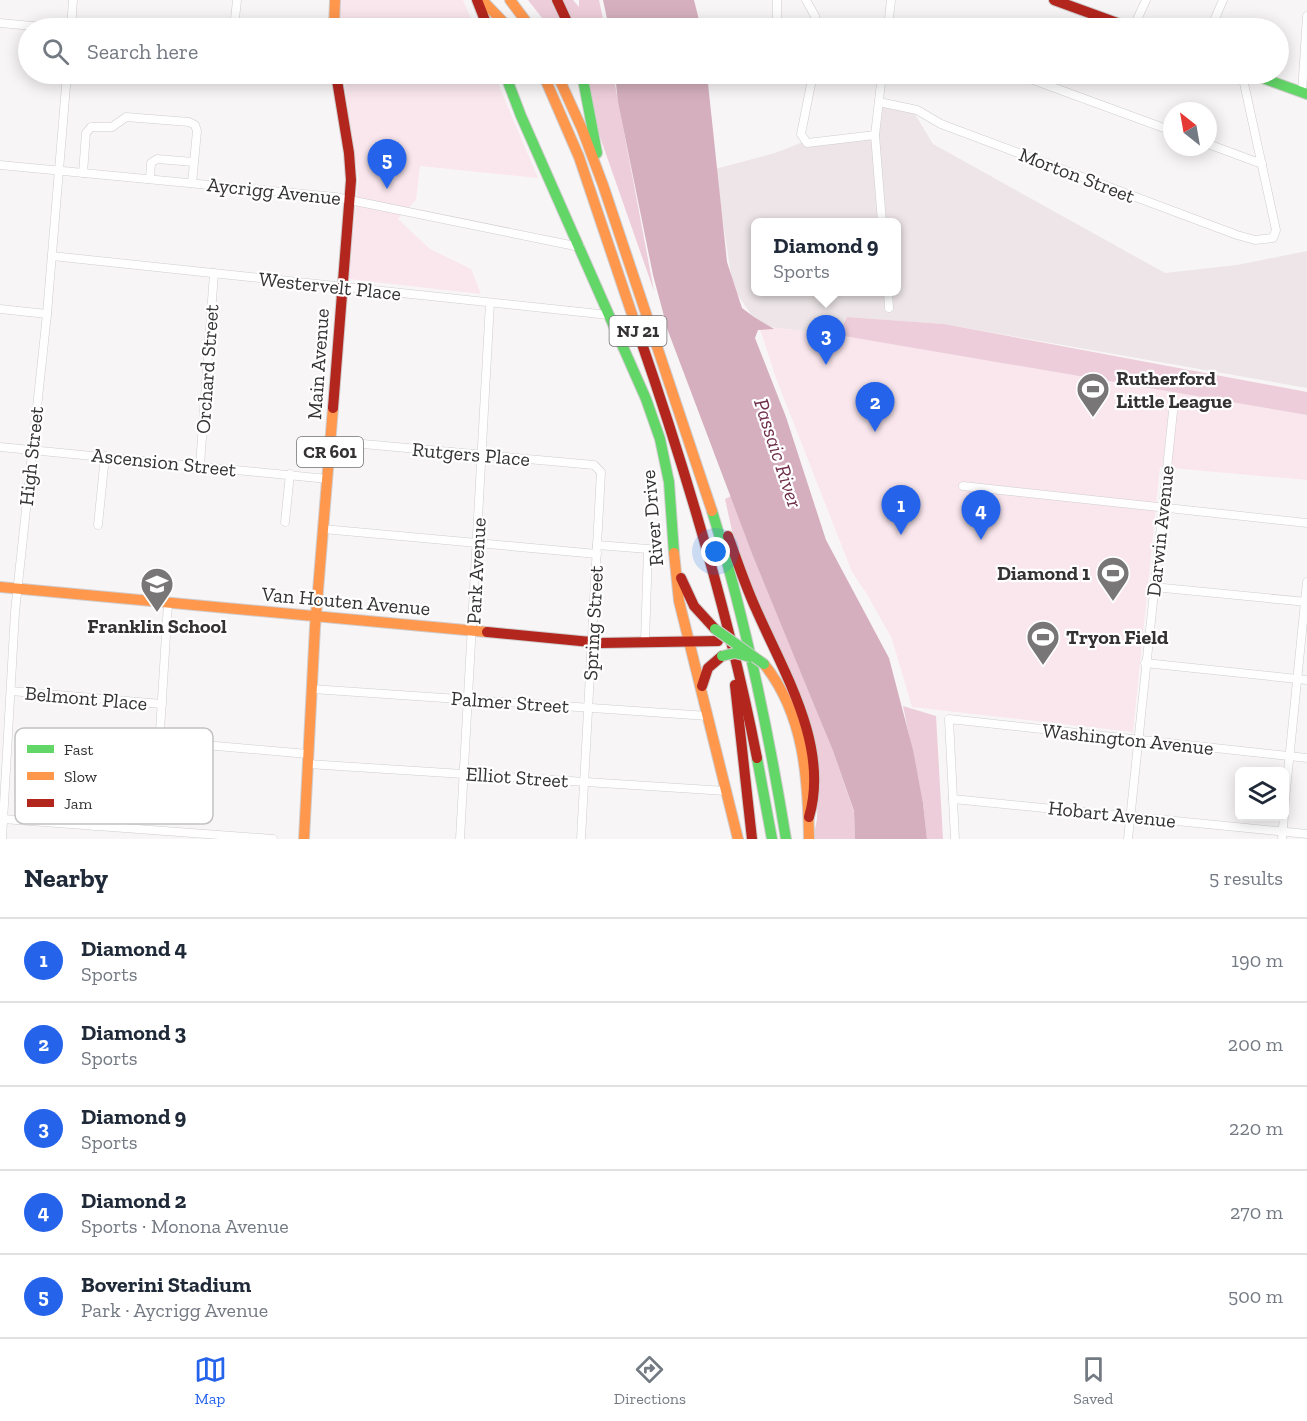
<!DOCTYPE html>
<html lang="en">
<head>
<meta charset="utf-8">
<style>
  body { margin:0; font-family:"Zilla Slab",serif; background:#f6f6f7; color:#1f2937 }
  .controls { position:absolute; right:18px; bottom:18px; display:grid; overflow:hidden; border-radius:9px; box-shadow:0 3px 15px #0003 }
  .controls button { width:54px; height:54px; display:grid; place-items:center; padding:0; border:0; border-bottom:2px solid #e0e1e3; background:#fff; color:#1f2937; font:30px sans-serif }
  .compass { position:absolute; left:1163px; top:102px; width:54px; height:54px; border-radius:50%; background:#fff; box-shadow:0 3px 15px #0003; rotate:329deg }
  .you { position:absolute; left:716px; top:552px; width:21px; height:21px; margin:-15px; border:4px solid #fff; border-radius:50%; background:#1a73e8; box-shadow:0 0 0 9px #1a73e833 }
  .badge { display:grid; place-items:center; width:39px; height:39px; border-radius:50%; background:#2563eb; color:#fff; font-size:20px; font-weight:700 }
  .pin { position:absolute; translate:-50% -50px; filter:drop-shadow(0 2px 3px #0008) }
  .pin::after { content:''; position:absolute; top:32px; width:21px; height:18px; background:inherit; clip-path:polygon(0 0,100% 0,50% 100%) }
  .popup { position:absolute; left:751px; top:218px; width:150px; height:78px; box-sizing:border-box; display:grid; place-content:center; border-radius:9px; background:#fff; filter:drop-shadow(0 2px 4px #0005); font-size:20px; white-space:nowrap; color:#747a83 }
  .popup b { font-size:22px; color:#1f2937 }
  .popup::after { content:''; position:absolute; left:50%; top:100%; margin-left:-12px; border:12px solid transparent; border-top-color:#fff }
  .list { margin:0; padding:0; list-style:none }
  h2 { display:flex; justify-content:space-between; align-items:center; height:78px; margin:0; padding:0 24px; font-size:26px }
  h2 small { font-size:20px; font-weight:400; color:#747a83 }
  .list li { display:grid; grid-template-columns:39px 1fr auto; gap:18px; align-items:center; box-sizing:border-box; height:84px; padding:0 24px; border-top:2px solid #e0e1e3 }
  .list b { display:block; font-size:22px; white-space:nowrap }
  .list p { margin:0; font-size:20px; white-space:nowrap; color:#747a83 }
  .list em { font-size:20px; font-style:normal; color:#747a83 }
  .icon { flex:none; width:33px; height:33px; fill:none; stroke:currentColor; stroke-width:2; stroke-linecap:round; stroke-linejoin:round }
  .map { position:relative; flex:none; width:1307px; height:839px; overflow:hidden }
  .search { position:absolute; background:#fff; box-shadow:0 3px 15px #0003; left:18px; right:18px; top:18px; height:66px; display:flex; align-items:center; gap:15px; box-sizing:border-box; padding:0 21px; border-radius:33px; color:#747a83; font-size:22px }
  .sheet { height:498px; background:#fff }
  nav { display:flex; justify-content:space-around; align-items:center; box-sizing:border-box; height:84px; border-top:2px solid #e0e1e3; background:#fff; font-size:16px; color:#747a83 }
  nav a { display:grid; justify-items:center; gap:3px }
  nav .on { color:#2563eb }
  .map>svg:first-child { display:block }
  .built { fill:#ede5e7; fill-rule:evenodd }
  .green { fill:#fae7ee }
  .forest { fill:#edcdd9 }
  .water { fill:#d5afbd }
  .lines { fill:none; stroke-linecap:round; stroke-linejoin:round }
  .street-casing { stroke:#d0cdce; stroke-width:9 }
  .fast-casing { stroke:#d0cdce; stroke-width:12 }
  .slow-casing { stroke:#d0cdce; stroke-width:12 }
  .jam-casing { stroke:#d0cdce; stroke-width:12 }
  .street { stroke:#fefefe; stroke-width:8 }
  .fast { stroke:#63d668; stroke-width:10 }
  .slow { stroke:#ff974d; stroke-width:10 }
  .jam { stroke:#b3261e; stroke-width:10 }
  .fast-bridge-casing { stroke:#d0cdce; stroke-width:12; stroke-linecap:butt }
  .fast-bridge { stroke:#63d668; stroke-width:10 }
  .labels { text-anchor:middle; stroke-width:4.5; stroke-linejoin:round; paint-order:stroke }
  .shield { fill:#fff; stroke:#717070; stroke-width:1.5 }
  .shield-label { font-size:18px; font-weight:bold; fill:#343233 }
  .street-label { font-size:20px; fill:#343233; stroke:#fff }
  .poi-label { font-size:20px; font-weight:bold; fill:#343233; stroke:#fff; text-anchor:start }
  .water-label { font-size:21px; font-style:italic; fill:#6f2e4b; stroke:#fff }
  .key { fill:#fff; stroke:#c2c2c2; stroke-width:1.5 }
  .key-label { font-size:16px; fill:#343233 }
</style>
</head>
<body>
<div class="map">
<svg width="1307" height="839" viewBox="0 0 1307 839">
  <rect width="100%" height="100%" fill="#f8f5f6"/>
  <path class="built" d="M880,99L910,106L933,144L1165,273L1237,265L1307,251V388L944,324L847,317L838,335L759,326L733,288L715,169L775,153L803,142L877,130ZM756,222H896V292H756Z"/>
  <g class="green">
    <path d="M340,0H463L475,28H341Z"/>
    <path d="M344,74H494L538,178L420,166L416,200L398,219L430,249L471,269L481,294L348,279L359,177L352,146Z"/>
    <path d="M759,326L839,335L1307,415V480L1160,467L1133,732L912,707L892,639L867,594L852,572L776,378Z"/>
  </g>
  <g class="forest">
    <path d="M528,0H573L579,7V0H599L605,28H550Z"/>
    <path d="M573,74H613L654,291L586,97Z"/>
    <path d="M847,317L944,324L1307,392V415L838,335Z"/>
    <path d="M731,496L833,751L854,812L855,839H813L817,819L818,785L756,597L735,544L725,499Z"/>
    <path d="M903,706L936,716L943,839H927L923,803Z"/>
  </g>
  <g class="water">
    <path d="M603,0H694L701,28H609Z"/>
    <path d="M615,74H707L727,262L742,308L754,317L774,329L758,330L755,338L786,417L826,540L889,658L913,750L923,803L927,839H855L854,811L833,751L753,556L668,331L653,275L618,102Z"/>
  </g>
  <g class="lines">
    <defs>
      <g id="street">
        <path d="M777,0V18"/>
        <path d="M806,0L815,16L818,28"/>
        <path d="M0,23L54,28"/>
        <path d="M71,28L73,0"/>
        <path d="M234,28L237,0"/>
        <path d="M888,28L891,0"/>
        <path d="M1133,28L1146,0"/>
        <path d="M1211,28L1223,0"/>
        <path d="M813,74L801,134L807,143L875,135"/>
        <path d="M1017,74L1172,131"/>
        <path d="M1302,92L1307,16"/>
        <path d="M879,102L917,110L941,124L1237,235L1255,240L1273,238L1276,230L1242,74"/>
        <path d="M1208,144L1262,164"/>
        <path d="M0,165L335,197L580,247"/>
        <path d="M83,173L86,133L91,127H112L126,117L189,122L195,125L197,131L192,183"/>
        <path d="M150,179L151,163L157,159L194,162"/>
        <path d="M882,222L875,135L882,74"/>
        <path d="M52,256L609,315"/>
        <path d="M888,292L889,308"/>
        <path d="M0,309L47,314"/>
        <path d="M330,441L594,465L601,472L581,839"/>
        <path d="M0,447L328,479"/>
        <path d="M200,465L214,273"/>
        <path d="M963,486L1307,523"/>
        <path d="M285,522L290,474"/>
        <path d="M98,525L105,456"/>
        <path d="M323,529L597,554"/>
        <path d="M597,545L648,549L645,642"/>
        <path d="M1153,587L1307,602"/>
        <path d="M168,603L160,731L162,738L171,742L308,754"/>
        <path d="M1145,663L1307,680"/>
        <path d="M312,689L708,716"/>
        <path d="M11,691L162,704"/>
        <path d="M308,764L726,791"/>
        <path d="M953,799L1307,834"/>
        <path d="M1284,810L1307,582"/>
        <path d="M3,819L273,839"/>
        <path d="M94,826L99,745"/>
        <path d="M2,839L15,612L47,314L67,74"/>
        <path d="M460,839L490,303"/>
        <path d="M955,839L949,719L1307,758"/>
        <path d="M1128,839L1174,402"/>
        <path d="M1282,839L1284,816"/>
      </g>
      <g id="fast">
        <path d="M505,74L521,116L646,399L660,439L669,482L674,553"/>
        <path d="M582,74L597,153"/>
        <path d="M1251,74L1307,94"/>
        <path d="M712,511C745,618 768,728 786,839"/>
        <path d="M757,758L772,839"/>
      </g>
      <g id="slow">
        <path d="M482,0L509,28"/>
        <path d="M510,0L531,28"/>
        <path d="M334,28L335,0"/>
        <path d="M543,74L579,157L639,335"/>
        <path d="M557,74L582,129L603,185L712,511"/>
        <path d="M674,553L679,601L738,839"/>
        <path d="M0,587L487,632"/>
        <path d="M764,664C804,714 808,777 809,839"/>
        <path d="M304,839L315,627L333,408"/>
      </g>
      <g id="jam">
        <path d="M477,0L488,28"/>
        <path d="M557,0L570,28"/>
        <path d="M1054,0L1131,28"/>
        <path d="M639,335C687,474 729,614 757,758"/>
        <path d="M333,408L351,180L349,153L336,74"/>
        <path d="M728,536C737,560 745,585 756,609C783,671 830,746 809,817"/>
        <path d="M681,578L694,606L715,629"/>
        <path d="M487,632L601,643L718,641"/>
        <path d="M735,685L752,839"/>
        <path d="M702,686L708,668L722,656"/>
      </g>
    </defs>
    <use href="#street" class="street-casing"/>
    <use href="#fast" class="fast-casing"/>
    <use href="#slow" class="slow-casing"/>
    <use href="#jam" class="jam-casing"/>
    <use href="#street" class="street"/>
    <use href="#fast" class="fast"/>
    <use href="#slow" class="slow"/>
    <use href="#jam" class="jam"/>
    <defs>
      <g id="fast-bridge">
        <path d="M715,629L764,664"/>
        <path d="M722,656L735,653L750,657"/>
      </g>
    </defs>
    <use href="#fast-bridge" class="fast-bridge-casing"/>
    <use href="#fast-bridge" class="fast-bridge"/>
  </g>
  <defs>
    <symbol id="stadium-pin" viewBox="-11 -11 22 30"><path d="M0 17L-7.5 6A9.5 9.5 0 1 1 7.5 6Z" fill="#797677" stroke="#fff"/><path d="M0-5a6.5 5 0 1 0 0 10a6.5 5 0 1 0 0-10ZM-3.5-1.8h7v3.6h-7Z" fill="#fff"/></symbol>
    <symbol id="school-pin" viewBox="-11 -11 22 30"><path d="M0 17L-7.5 6A9.5 9.5 0 1 1 7.5 6Z" fill="#797677" stroke="#fff"/><path d="M0-5L7-2L0 1L-7-2ZM-4 1L0 2.5L4 1V4Q0 6-4 4Z" fill="#fff"/></symbol>
  </defs>
  <g fill-rule="evenodd">
    <use href="#stadium-pin" x="1074" y="370" width="38" height="52"/>
    <use href="#stadium-pin" x="1094" y="554" width="38" height="52"/>
    <use href="#school-pin" x="138" y="565" width="38" height="52"/>
    <use href="#stadium-pin" x="1024" y="618" width="38" height="52"/>
  </g>
  <g class="labels">
    <g class="shield">
      <rect x="609.5" y="316" width="57" height="30" rx="4.5"/>
      <rect x="297" y="437" width="66" height="30" rx="4.5"/>
    </g>
    <g class="shield-label">
      <text x="638" y="337">NJ 21</text>
      <text x="330" y="458">CR 601</text>
    </g>
    <g class="street-label">
      <text transform="translate(1077 175) rotate(21)" y="7">Morton Street</text>
      <text transform="translate(274 191) rotate(6)" y="7">Aycrigg Avenue</text>
      <text transform="translate(330 286) rotate(6)" y="7">Westervelt Place</text>
      <text transform="translate(318 364) rotate(-86)" y="7">Main Avenue</text>
      <text transform="translate(207 369) rotate(-86)" y="7">Orchard Street</text>
      <text transform="translate(471 454) rotate(5)" y="7">Rutgers Place</text>
      <text transform="translate(31 456) rotate(-84)" y="7">High Street</text>
      <text transform="translate(164 462) rotate(6)" y="7">Ascension Street</text>
      <text transform="translate(652 518) rotate(-95)" y="7">River Drive</text>
      <text transform="translate(1160 531) rotate(-84)" y="7">Darwin Avenue</text>
      <text transform="translate(476 571) rotate(-87)" y="7">Park Avenue</text>
      <text transform="translate(346 601) rotate(5)" y="7">Van Houten Avenue</text>
      <text transform="translate(593 623) rotate(-87)" y="7">Spring Street</text>
      <text transform="translate(86 698) rotate(5)" y="7">Belmont Place</text>
      <text transform="translate(510 702) rotate(4)" y="7">Palmer Street</text>
      <text transform="translate(1128 739) rotate(6)" y="7">Washington Avenue</text>
      <text transform="translate(517 777) rotate(4)" y="7">Elliot Street</text>
      <text transform="translate(1112 814) rotate(6)" y="7">Hobart Avenue</text>
    </g>
    <g class="poi-label">
      <text x="1116" y="385">Rutherford<tspan x="1116" dy="23">Little League</tspan></text>
      <text x="1090" y="580" text-anchor="end">Diamond 1</text>
      <text x="157" y="633" text-anchor="middle">Franklin School</text>
      <text x="1066" y="644">Tryon Field</text>
    </g>
    <g class="water-label">
      <text transform="translate(778 453) rotate(72)" y="7">Passaic River</text>
    </g>
  </g>
  <rect x="15" y="728" width="198" height="96" rx="9" class="key"/>
  <rect x="27" y="745" width="27" height="8" fill="#63d668"/>
  <rect x="27" y="772" width="27" height="8" fill="#ff974d"/>
  <rect x="27" y="799" width="27" height="8" fill="#b3261e"/>
  <g class="key-label">
    <text x="64" y="755">Fast</text>
    <text x="64" y="782">Slow</text>
    <text x="64" y="809">Jam</text>
  </g>
</svg>
<div class="controls">
<button><svg class="icon" aria-label="layers" viewBox="0 0 24 24"><path d="M12 4l9 5-9 5-9-5zM3 14l9 5 9-5"/></svg></button>
</div>
<svg class="compass" viewBox="-18 -18 36 36"><path d="M0-13l5 13h-10z" fill="#e53935"/><path d="M0 13l5-13h-10z" fill="#747a83"/></svg>
<div class="you"></div>
<div class="pin badge" style="left:901px;top:535px">1</div>
<div class="pin badge" style="left:875px;top:432px">2</div>
<div class="pin badge" style="left:826px;top:365px">3</div>
<div class="popup"><b>Diamond 9</b>Sports</div>
<div class="pin badge" style="left:981px;top:540px">4</div>
<div class="pin badge" style="left:387px;top:189px">5</div>
<div class="search"><svg class="icon" aria-label="search" viewBox="0 0 24 24"><circle cx="10" cy="10" r="6"/><path d="M15 15l6 6"/></svg>Search here</div>
</div>
<section class="sheet">
<h2>Nearby<small>5 results</small></h2>
<ul class="list">
<li><span class="badge">1</span><div><b>Diamond 4</b><p>Sports</p></div><em>190 m</em></li>
<li><span class="badge">2</span><div><b>Diamond 3</b><p>Sports</p></div><em>200 m</em></li>
<li><span class="badge">3</span><div><b>Diamond 9</b><p>Sports</p></div><em>220 m</em></li>
<li><span class="badge">4</span><div><b>Diamond 2</b><p>Sports · Monona Avenue</p></div><em>270 m</em></li>
<li><span class="badge">5</span><div><b>Boverini Stadium</b><p>Park · Aycrigg Avenue</p></div><em>500 m</em></li>
</ul>
</section>
<nav>
<a class="on"><svg class="icon" aria-label="map" viewBox="0 0 24 24"><path d="M3 6l6-2 6 2 6-2v14l-6 2-6-2-6 2zM9 4v14M15 6v14"/></svg>Map</a>
<a><svg class="icon" aria-label="directions" viewBox="0 0 24 24"><path d="M12 3l9 9-9 9-9-9zM9 14v-3h6M13 9l2 2-2 2"/></svg>Directions</a>
<a><svg class="icon" aria-label="saved" viewBox="0 0 24 24"><path d="M7 4h10v16l-5-4-5 4z"/></svg>Saved</a>
</nav>
</body>
</html>
